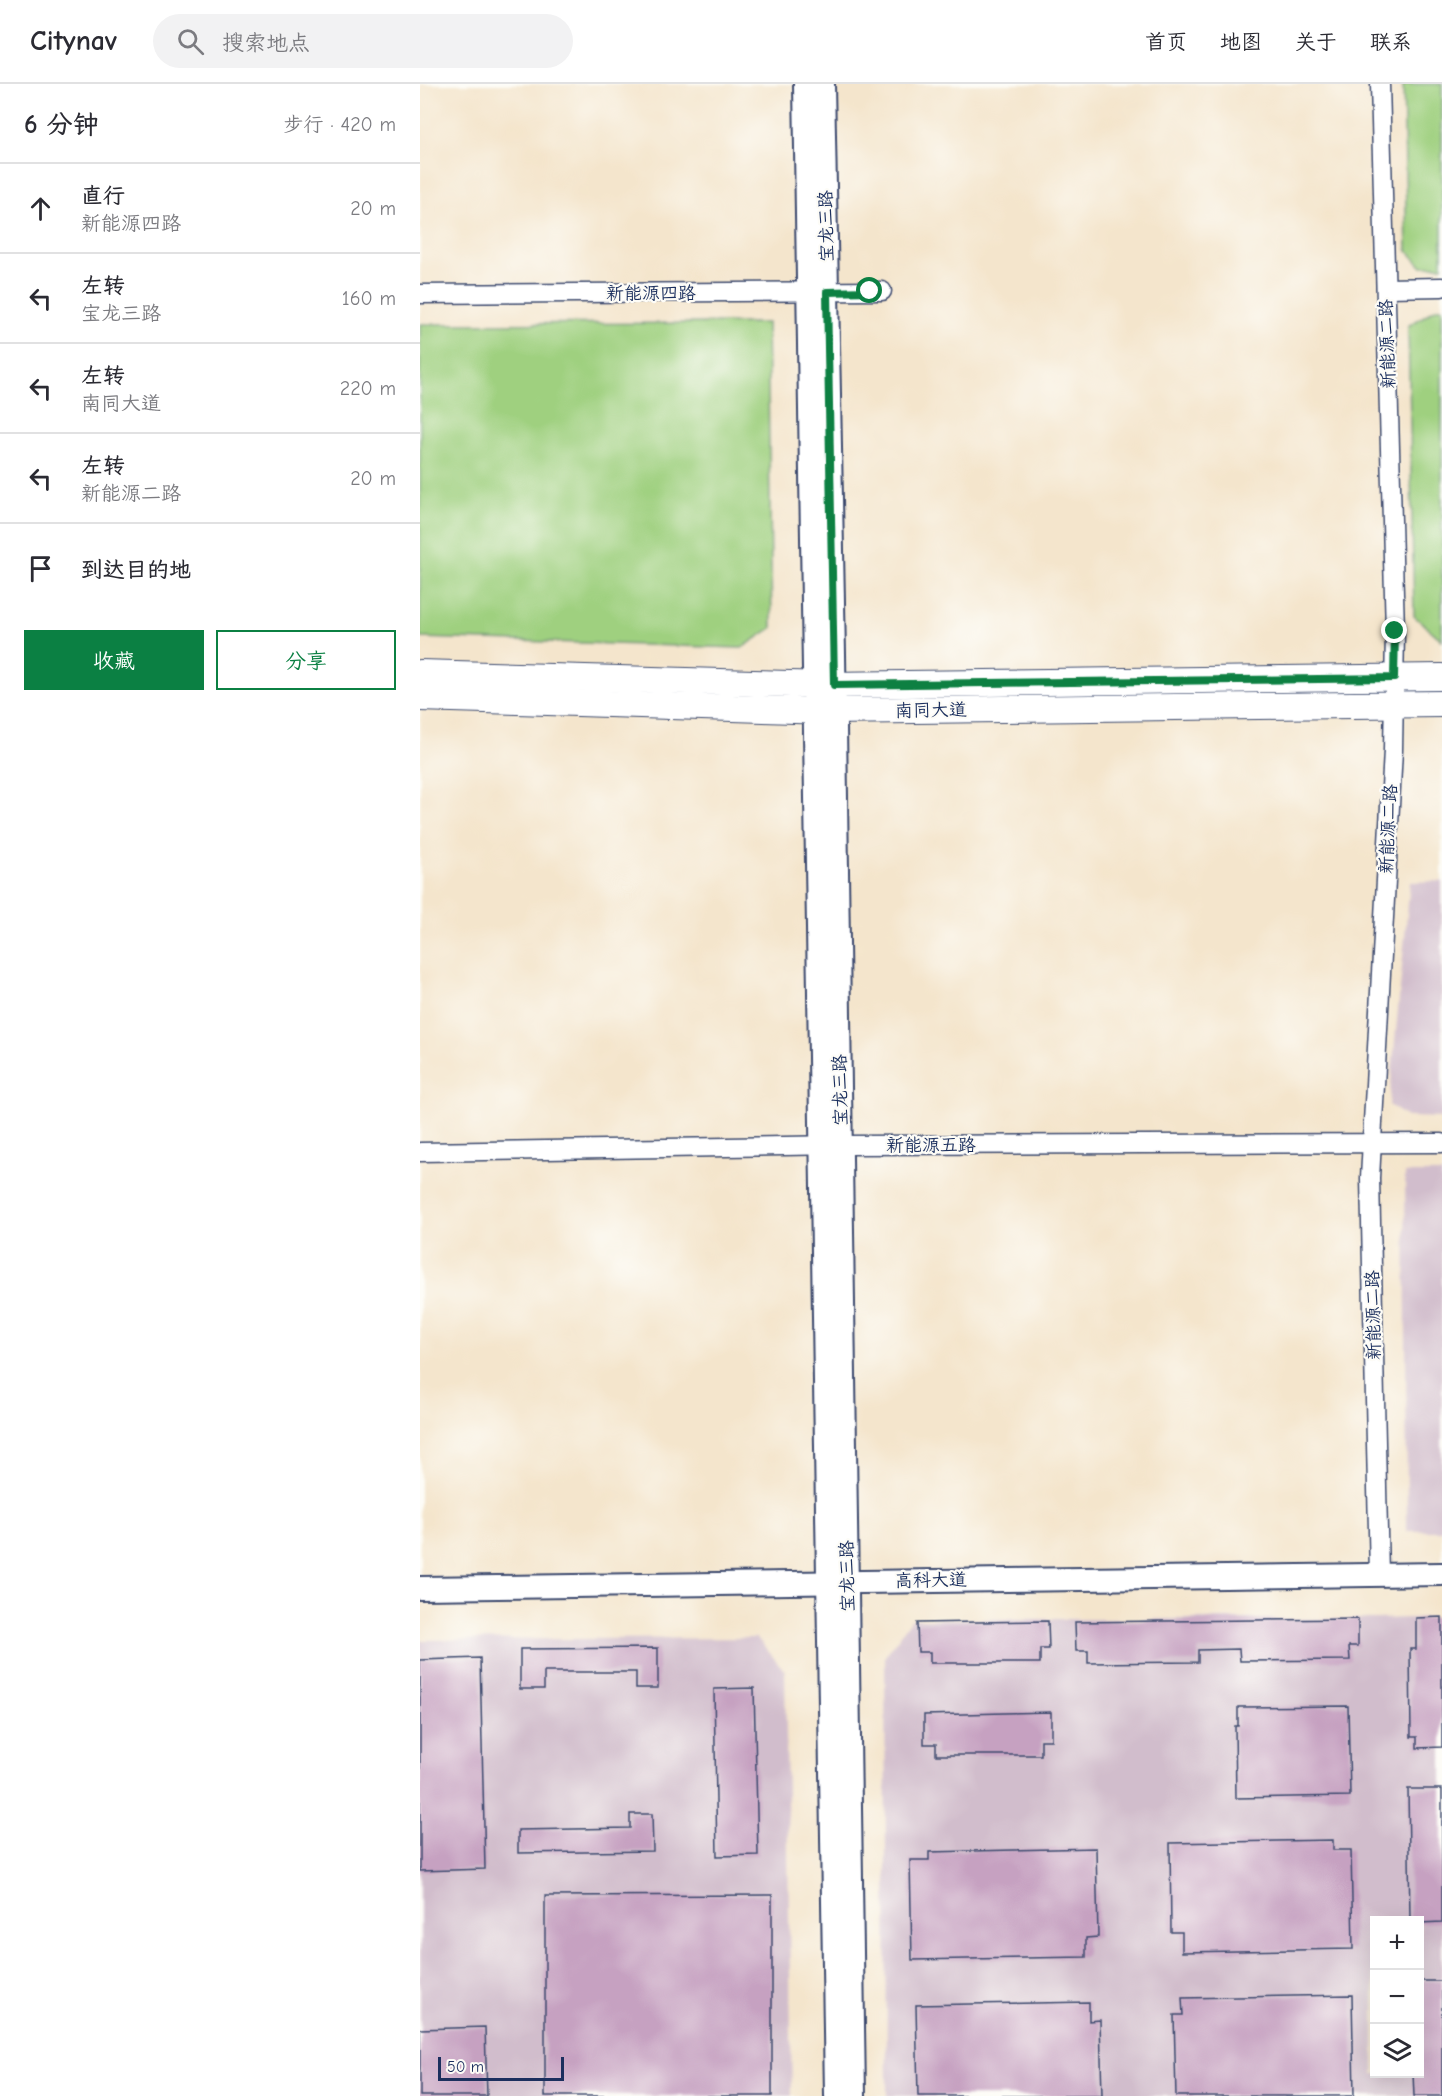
<!DOCTYPE html>
<html lang="zh">
<head>
<meta charset="utf-8">
<style>
  body { margin:0; font-family:"Comic Neue","LXGW WenKai TC",sans-serif; background:#f2f2f3; color:#2b2b33 }
  .controls { position:absolute; right:18px; bottom:18px; display:grid; overflow:hidden; border-radius:0px; box-shadow:0 6px 24px #0002 }
  .controls button { width:54px; height:54px; display:grid; place-items:center; padding:0; border:0; border-bottom:2px solid #e1e1e2; background:#fff; color:#2b2b33; font:30px sans-serif }
  .scale { position:absolute; left:18px; bottom:15px; width:126px; box-sizing:border-box; padding-left:6px; border:3px solid #1b2f5e; border-top:0; font-size:16px; line-height:21px; white-space:nowrap; color:#1b2f5e; -webkit-text-stroke:4px #fdfcf7; paint-order:stroke }
  .stop { position:absolute; width:18px; height:18px; margin:-14px; border:4px solid #0b8043; border-radius:50%; background:#fff }
  .stop.end { background:#0b8043; border-color:#fff; box-shadow:0 2px 6px #0008 }
  .list { margin:0; padding:0; list-style:none }
  h2 { display:flex; justify-content:space-between; align-items:center; height:78px; margin:0; padding:0 24px; font-size:26px }
  h2 small { font-size:20px; font-weight:400; color:#7c7c81 }
  .list li { display:grid; grid-template-columns:39px 1fr auto; gap:18px; align-items:center; box-sizing:border-box; height:90px; padding:0 24px; border-top:2px solid #e1e1e2 }
  .list b { display:block; font-size:22px; white-space:nowrap }
  .list p { margin:0; font-size:20px; white-space:nowrap; color:#7c7c81 }
  .list em { font-size:20px; font-style:normal; color:#7c7c81 }
  .actions { display:flex; gap:12px; padding:18px 24px }
  .actions a { flex:1; padding:14px 0; border:2px solid #0b8043; border-radius:0px; text-align:center; font-size:21px; color:#0b8043 }
  .actions .main { background:#0b8043; color:#fff }
  .icon { flex:none; width:33px; height:33px; fill:none; stroke:currentColor; stroke-width:2; stroke-linecap:round; stroke-linejoin:round }
  .map { position:relative; flex:none; width:1022px; height:2012px; overflow:hidden }
  header { display:flex; align-items:center; gap:36px; box-sizing:border-box; height:84px; padding:0 30px; background:#fff; border-bottom:2px solid #e1e1e2 }
  header strong { font-size:28px }
  nav { display:flex; gap:33px; margin-inline-start:auto; font-size:21px }
  .search { width:420px; height:54px; background:#f2f2f3; display:flex; align-items:center; gap:15px; box-sizing:border-box; padding:0 21px; border-radius:33px; color:#7c7c81; font-size:22px }
  main { display:flex }
  aside { flex:1; background:#fff }
  .map>svg:first-child { display:block }
  .industrial { fill:#d1bdcc; fill-rule:evenodd }
  .green { fill:#9fd07f; stroke:#5d806e; stroke-width:1.5 }
  .building { fill:#c6a1c1 }
  .lines { fill:none; stroke-linecap:round; stroke-linejoin:round }
  .minor-casing { stroke:#3c4a6e; stroke-width:21 }
  .tertiary-casing { stroke:#3c4a6e; stroke-width:26 }
  .secondary-casing { stroke:#3c4a6e; stroke-width:28 }
  .minor { stroke:#fff; stroke-width:18 }
  .tertiary { stroke:#fff; stroke-width:22 }
  .secondary { stroke:#fff; stroke-width:26 }
  .route { stroke:#0b8043; stroke-width:8 }
  .labels { text-anchor:middle; stroke-width:4.5; stroke-linejoin:round; paint-order:stroke }
  .street-label { font-size:18px; fill:#1b2f5e; stroke:#fdfcf7 }
</style>
</head>
<body>
<header>
<strong>Citynav</strong>
<div class="search"><svg class="icon" aria-label="search" viewBox="0 0 24 24"><circle cx="10" cy="10" r="6"/><path d="M15 15l6 6"/></svg>搜索地点</div>
<nav><a>首页</a><a>地图</a><a>关于</a><a>联系</a></nav>
</header>
<main>
<aside>
<h2>6 分钟<small>步行 · 420 m</small></h2>
<ul class="list">
<li><svg class="icon" aria-label="ahead" viewBox="0 0 24 24"><path d="M12 20V5M6 11l6-6 6 6"/></svg><div><b>直行</b><p>新能源四路</p></div><em>20 m</em></li>
<li><svg class="icon" aria-label="left" viewBox="0 0 24 24"><path d="M17 20v-9H6M10 6l-5 5 5 5"/></svg><div><b>左转</b><p>宝龙三路</p></div><em>160 m</em></li>
<li><svg class="icon" aria-label="left" viewBox="0 0 24 24"><path d="M17 20v-9H6M10 6l-5 5 5 5"/></svg><div><b>左转</b><p>南同大道</p></div><em>220 m</em></li>
<li><svg class="icon" aria-label="left" viewBox="0 0 24 24"><path d="M17 20v-9H6M10 6l-5 5 5 5"/></svg><div><b>左转</b><p>新能源二路</p></div><em>20 m</em></li>
<li><svg class="icon" aria-label="arrive" viewBox="0 0 24 24"><path d="M6 21V4h12l-3 4 3 4H6"/></svg><div><b>到达目的地</b></div></li>
</ul>
<div class="actions"><a class="main">收藏</a><a>分享</a></div>
</aside>
<div class="map">
<svg width="1022" height="2012" viewBox="0 0 1022 2012">
  <rect width="100%" height="100%" fill="#fdfcf7"/>
  <filter id="ink" filterUnits="userSpaceOnUse"><feTurbulence type="fractalNoise" baseFrequency=".0167" numOctaves="2"/><feDisplacementMap in="SourceGraphic" scale="12" xChannelSelector="R" yChannelSelector="G"/><feConvolveMatrix kernelMatrix="1 2 1 2 8 2 1 2 1" color-interpolation-filters="sRGB"/></filter>
  <filter id="wash" filterUnits="userSpaceOnUse"><feTurbulence type="fractalNoise" baseFrequency=".008" numOctaves="4" result="noise"/><feDisplacementMap in="SourceGraphic" scale="24" xChannelSelector="R" yChannelSelector="G"/><feGaussianBlur stdDeviation="1.35" result="paint"/><feColorMatrix in="noise" values="0 0 0 0 0 0 0 0 0 0 0 0 0 0 0 0 0 1.4 0 .05"/><feComposite in="paint" operator="in"/></filter>
  <g filter="url(#wash)">
    <rect width="100%" height="100%" fill="#f4e5cc"/>
    <g class="industrial">
      <path d="M1022,797V1034L987,1033L969,1021L990,798Z"/>
      <path d="M985,1089H1022V1447H987Z"/>
      <path d="M1022,1533V2012H467L465,1572L492,1535H958ZM954,1836H1000V1990H954Z"/>
      <path d="M337,1554L365,1587L372,2012H0V1556Z"/>
    </g>
    <g class="green">
      <path d="M983,0H1022V182H1001L987,166Z"/>
      <path d="M1017,224H1022V556L994,532L988,242Z"/>
      <path d="M347,239L352,544L322,564L0,554V240Z"/>
    </g>
    <g id="blocks">
      <g class="building">
        <path d="M1022,1533V1663L997,1664V1653H991L990,1565H996V1534Z"/>
        <path d="M938,1535V1562H929L930,1576L820,1577L819,1565L778,1566V1578L668,1579V1567H656L655,1538Z"/>
        <path d="M628,1537L629,1565H620V1579H510V1568H498L497,1539Z"/>
        <path d="M238,1564V1604H216V1588H124V1605H100V1565Z"/>
        <path d="M60,1574L65,1785L0,1787V1576Z"/>
        <path d="M334,1604L338,1771L297,1772L294,1605Z"/>
        <path d="M928,1622L930,1712L816,1714L815,1642H818V1623Z"/>
        <path d="M631,1628V1656H621V1671H516V1660H504V1631Z"/>
        <path d="M988,1705H1022V1838L999,1839V1836H990Z"/>
        <path d="M210,1730H232L233,1767L98,1769V1746L210,1744Z"/>
        <path d="M913,1756V1766H931L933,1865L762,1868V1848H751L750,1759Z"/>
        <path d="M676,1764L678,1853L666,1854V1873L492,1876L490,1776H509V1768Z"/>
        <path d="M352,1811V2012H125V1812Z"/>
        <path d="M999,1897H1022V2012H994L993,1989H999Z"/>
        <path d="M932,1911L934,2012H756L754,1931H763L762,1914Z"/>
        <path d="M669,1918V1937L680,1936L682,2012H498L496,1921Z"/>
        <path d="M65,1943L67,2012H0V1945Z"/>
      </g>
    </g>
  </g>
  <g filter="url(#ink)">
    <use href="#blocks" fill-opacity="0" stroke="#3c4a6e" stroke-width="1.5"/>
    <g class="lines">
      <defs>
        <g id="minor">
          <path d="M966,204L1022,203"/>
          <path d="M0,210L462,207"/>
          <path d="M0,1068L421,1061L1022,1059"/>
          <path d="M959,1491L950,1094L973,666L975,547L960,0"/>
        </g>
        <g id="tertiary">
          <path d="M385,0L416,2012"/>
          <path d="M403,0L414,570L434,2012"/>
          <path d="M0,1504L1022,1490"/>
        </g>
        <g id="secondary">
          <path d="M0,589L405,601L1022,593"/>
          <path d="M0,614L406,627L1022,620"/>
        </g>
      </defs>
      <use href="#minor" class="minor-casing"/>
      <use href="#tertiary" class="tertiary-casing"/>
      <use href="#secondary" class="secondary-casing"/>
      <use href="#minor" class="minor"/>
      <use href="#tertiary" class="tertiary"/>
      <use href="#secondary" class="secondary"/>
    </g>
  </g>
  <g class="lines" filter="url(#ink)">
    <path class="route" d="M450,207L407,208L414,601L974,594L975,547"/>
  </g>
  <g class="labels">
    <g class="street-label">
      <text transform="translate(406 142) rotate(-91)" y="6">宝龙三路</text>
      <text x="231" y="215">新能源四路</text>
      <text transform="translate(967 260) rotate(-92)" y="6">新能源二路</text>
      <text transform="translate(511 626) rotate(-1)" y="6">南同大道</text>
      <text transform="translate(968 745) rotate(-87)" y="6">新能源二路</text>
      <text transform="translate(420 1006) rotate(-91)" y="6">宝龙三路</text>
      <text x="511" y="1067">新能源五路</text>
      <text transform="translate(953 1231) rotate(-91)" y="6">新能源二路</text>
      <text transform="translate(427 1492) rotate(-91)" y="6">宝龙三路</text>
      <text transform="translate(511 1496) rotate(-1)" y="6">高科大道</text>
    </g>
  </g>
</svg>
<div class="controls">
<button>+</button>
<button>−</button>
<button><svg class="icon" aria-label="layers" viewBox="0 0 24 24"><path d="M12 4l9 5-9 5-9-5zM3 14l9 5 9-5"/></svg></button>
</div>
<div class="scale">50 m</div>
<div class="stop" style="left:450px;top:207px"></div>
<div class="stop end" style="left:975px;top:547px"></div>
</div>
</main>
</body>
</html>
